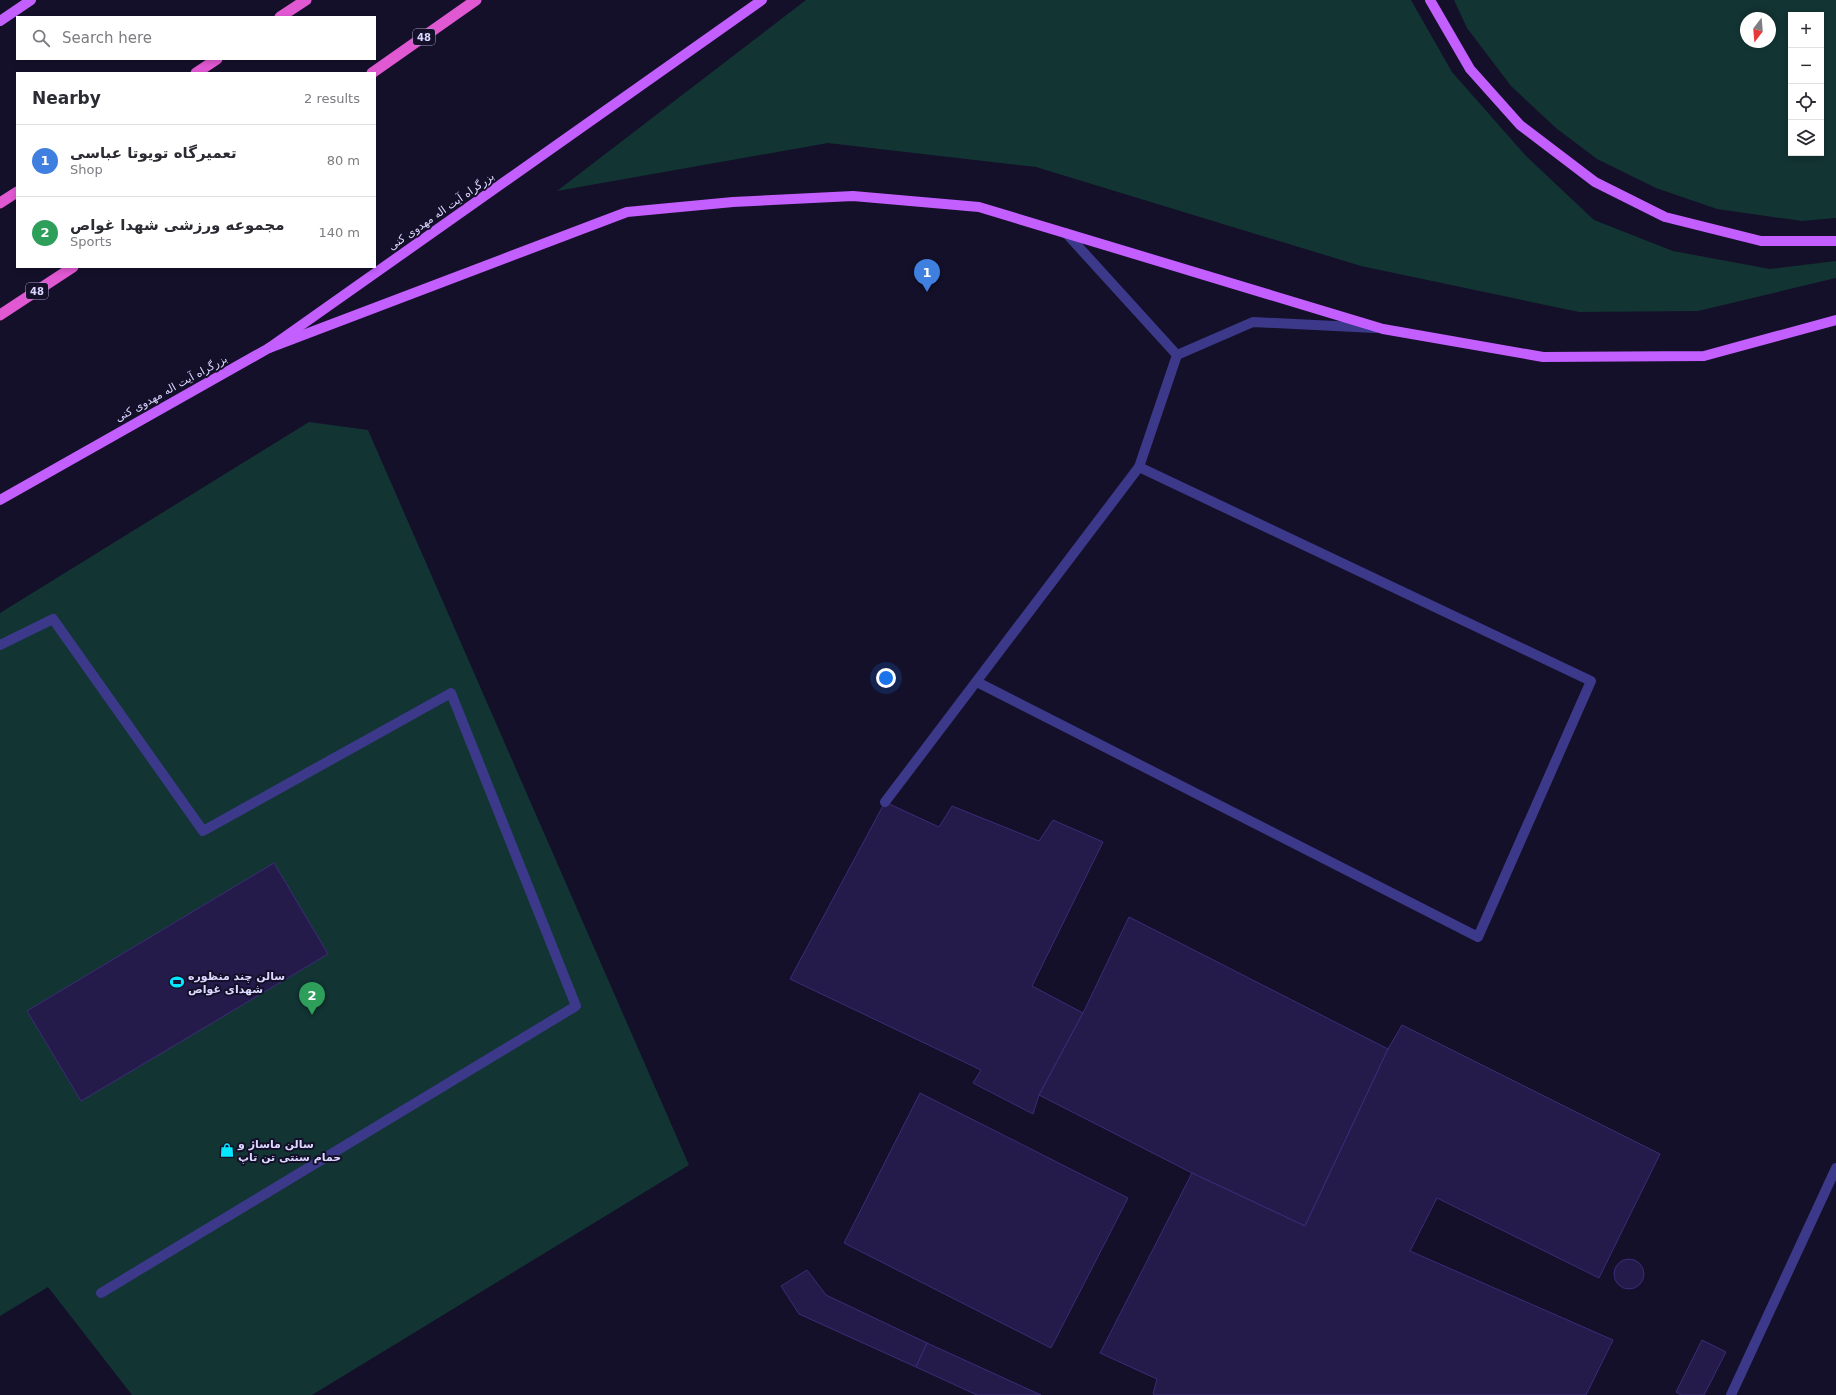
<!DOCTYPE html>
<html lang="en">
<head>
<meta charset="utf-8">
<style>
  body { margin:0; font-family:"DejaVu Sans",Cairo,sans-serif; background:#f2f2f3; color:#2b2b33 }
  .controls { position:absolute; right:12px; top:12px; display:grid; overflow:hidden; border-radius:0px; box-shadow:0 2px 6px #0003 }
  .controls button { width:36px; height:36px; display:grid; place-items:center; padding:0; border:0; border-bottom:1px solid #e1e1e2; background:#fff; color:#2b2b33; font:20px sans-serif }
  .compass { position:absolute; left:1740px; top:12px; width:36px; height:36px; border-radius:50%; background:#fff; box-shadow:0 2px 6px #0003; rotate:196deg }
  .you { position:absolute; left:886px; top:678px; width:14px; height:14px; margin:-10px; border:3px solid #fff; border-radius:50%; background:#1a73e8; box-shadow:0 0 0 6px #1a73e833 }
  .badge { display:grid; place-items:center; width:26px; height:26px; border-radius:50%; background:#1a73e8; color:#fff; font-size:13px; font-weight:700 }
  .pin { position:absolute; translate:-50% -33px; filter:drop-shadow(0 1px 2px #0008) }
  .pin::after { content:''; position:absolute; top:21px; width:14px; height:12px; background:inherit; clip-path:polygon(0 0,100% 0,50% 100%) }
  .list { margin:0; padding:0; list-style:none }
  h2 { display:flex; justify-content:space-between; align-items:center; height:52px; margin:0; padding:0 16px; font-size:17px }
  h2 small { font-size:13px; font-weight:400; color:#7c7c81 }
  .list li { display:grid; grid-template-columns:26px 1fr auto; gap:12px; align-items:center; box-sizing:border-box; height:72px; padding:0 16px; border-top:1px solid #e1e1e2 }
  .list b { display:block; font-size:15px; white-space:nowrap }
  .list p { margin:0; font-size:13px; white-space:nowrap; color:#7c7c81 }
  .list em { font-size:13px; font-style:normal; color:#7c7c81 }
  .icon { flex:none; width:22px; height:22px; fill:none; stroke:currentColor; stroke-width:2; stroke-linecap:round; stroke-linejoin:round }
  .map { position:relative; flex:none; width:1836px; height:1395px; overflow:hidden }
  .search { position:absolute; background:#fff; box-shadow:0 2px 6px #0003; left:16px; top:16px; width:360px; height:44px; display:flex; align-items:center; gap:10px; box-sizing:border-box; padding:0 14px; border-radius:0px; color:#7c7c81; font-size:15px }
  .panel { position:absolute; background:#fff; box-shadow:0 2px 6px #0003; left:16px; top:72px; width:360px; height:196px; border-radius:0px }
  .map>svg:first-child { display:block }
  .green { fill:#123433; fill-rule:evenodd }
  .building { fill:#241b4b; stroke:#3b2c78 }
  .lines { fill:none; stroke-linecap:round; stroke-linejoin:round }
  .service { stroke:#3c398a; stroke-width:10 }
  .primary { stroke:#c35fff; stroke-width:10 }
  .trunk { stroke:#e159d2; stroke-width:11 }
  .labels { text-anchor:middle; stroke-width:4; stroke-linejoin:round; paint-order:stroke }
  .shield { fill:#14102a; stroke:#a19cbf; stroke-width:1 }
  .shield-label { font-size:10px; font-weight:bold; fill:#ddd8ff }
  .street-label { font-size:11px; fill:#ddd8ff; stroke:#14102a }
  .poi-label { font-size:11px; font-weight:bold; fill:#ddd8ff; stroke:#14102a; text-anchor:start }
</style>
</head>
<body>
<div class="map">
<svg width="1836" height="1395" viewBox="0 0 1836 1395">
  <rect width="100%" height="100%" fill="#14102a"/>
  <g class="green">
    <path d="M806,0H1411L1452,72L1526,156L1594,220L1673,251L1770,269L1836,261V278L1698,311L1579,312L1361,266L1036,167L828,143L557,191Z"/>
    <path d="M1454,0H1836V218L1802,221L1717,209L1656,188L1597,159L1556,128L1511,86L1467,28ZM1791,15H1821V153H1791ZM1746,18H1770V42H1746Z"/>
    <path d="M309,422L368,430L689,1165L312,1395H132L48,1287L0,1316V613Z"/>
  </g>
  <g class="building">
    <path d="M885,802L939,827L952,806L1039,841L1053,820L1103,842L1032,986L1083,1013L1039,1095L1033,1114L973,1083L981,1070L790,979Z"/>
    <path d="M274,863L328,954L81,1101L27,1011Z"/>
    <path d="M1129,917L1388,1049L1305,1226L1192,1173L1039,1095L1083,1013Z"/>
    <path d="M1402,1025L1660,1154L1599,1278L1437,1198L1410,1251L1613,1340L1586,1395H1155L1153,1394L1157,1379L1100,1353L1192,1173L1305,1226L1388,1049Z"/>
    <path d="M920,1093L1128,1198L1051,1348L844,1243Z"/>
    <circle cx="1629" cy="1274" r="15"/>
    <path d="M807,1270L826,1295L927,1343L916,1367L799,1314L781,1286Z"/>
    <path d="M1702,1340L1726,1352L1704,1395H1681L1676,1392Z"/>
    <path d="M927,1343L1041,1395H977L916,1367Z"/>
  </g>
  <g class="lines">
    <g class="service">
      <path d="M1177,355L1253,322L1375,328"/>
      <path d="M0,645L53,619L203,831L451,693L576,1006L101,1293"/>
      <path d="M977,682L1478,937L1591,681L1139,467"/>
      <path d="M885,802L1139,467L1177,355L1066,233"/>
      <path d="M1731,1395L1836,1168"/>
    </g>
    <g class="primary">
      <path d="M1430,0L1470,69L1520,125L1595,182L1665,217L1761,241H1836"/>
      <path d="M0,21L31,0"/>
      <path d="M269,348L627,212L733,202L853,196L979,207L1383,329L1543,357L1704,356L1836,320"/>
      <path d="M0,500L269,348L762,0"/>
    </g>
    <g class="trunk">
      <path d="M280,17L306,0"/>
      <path d="M196,73L217,59"/>
      <path d="M372,73L476,0"/>
      <path d="M0,203L17,192"/>
      <path d="M0,315L73,267"/>
    </g>
  </g>
  <defs>
    <symbol id="stadium-bare" viewBox="-9 -9 18 18"><path d="M0-5a6.5 5 0 1 0 0 10a6.5 5 0 1 0 0-10ZM-3.5-1.8h7v3.6h-7Z" fill="#04e7ff" stroke="#14102a" stroke-width="2.5" paint-order="stroke"/></symbol>
    <symbol id="shop-bare" viewBox="-9 -9 18 18"><path d="M-5-2.5h2.3a2.7 3.5 0 0 1 5.4 0H5L5.5 6h-11ZM-1.5-2.5h3a1.5 2.3 0 0 0-3 0Z" fill="#04e7ff" stroke="#14102a" stroke-width="2.5" paint-order="stroke"/></symbol>
  </defs>
  <g fill-rule="evenodd">
    <use href="#stadium-bare" x="167" y="972" width="20" height="20"/>
    <use href="#shop-bare" x="217" y="1140" width="20" height="20"/>
  </g>
  <g class="labels">
    <g class="shield">
      <rect x="413" y="29" width="22" height="16" rx="3"/>
      <rect x="26" y="283" width="22" height="16" rx="3"/>
    </g>
    <g class="shield-label">
      <text x="424" y="41">48</text>
      <text x="37" y="295">48</text>
    </g>
    <g class="street-label">
      <text transform="translate(441 211) rotate(-35)" y="4">بزرگراه آیت اله مهدوی کنی</text>
      <text transform="translate(171 388) rotate(-29)" y="4">بزرگراه آیت اله مهدوی کنی</text>
    </g>
    <g class="poi-label">
      <text x="188" y="980">سالن چند منظوره<tspan x="188" dy="13">شهدای غواص</tspan></text>
      <text x="238" y="1148">سالن ماساژ و<tspan x="238" dy="13">حمام سنتی تن تاپ</tspan></text>
    </g>
  </g>
</svg>
<div class="controls">
<button>+</button>
<button>−</button>
<button><svg class="icon" aria-label="locate" viewBox="0 0 24 24"><circle cx="12" cy="12" r="6"/><path d="M12 2v4M12 18v4M2 12h4M18 12h4"/></svg></button>
<button><svg class="icon" aria-label="layers" viewBox="0 0 24 24"><path d="M12 4l9 5-9 5-9-5zM3 14l9 5 9-5"/></svg></button>
</div>
<svg class="compass" viewBox="-18 -18 36 36"><path d="M0-13l5 13h-10z" fill="#e53935"/><path d="M0 13l5-13h-10z" fill="#7c7c81"/></svg>
<div class="you"></div>
<div class="pin badge" style="left:927px;top:292px;background:#3f7fe0">1</div>
<div class="pin badge" style="left:312px;top:1015px;background:#2e9e5b">2</div>
<div class="search"><svg class="icon" aria-label="search" viewBox="0 0 24 24"><circle cx="10" cy="10" r="6"/><path d="M15 15l6 6"/></svg>Search here</div>
<section class="panel">
<h2>Nearby<small>2 results</small></h2>
<ul class="list">
<li><span class="badge" style="background:#3f7fe0">1</span><div><b>تعمیرگاه تویوتا عباسی</b><p>Shop</p></div><em>80 m</em></li>
<li><span class="badge" style="background:#2e9e5b">2</span><div><b>مجموعه ورزشی شهدا غواص</b><p>Sports</p></div><em>140 m</em></li>
</ul>
</section>
</div>
</body>
</html>
